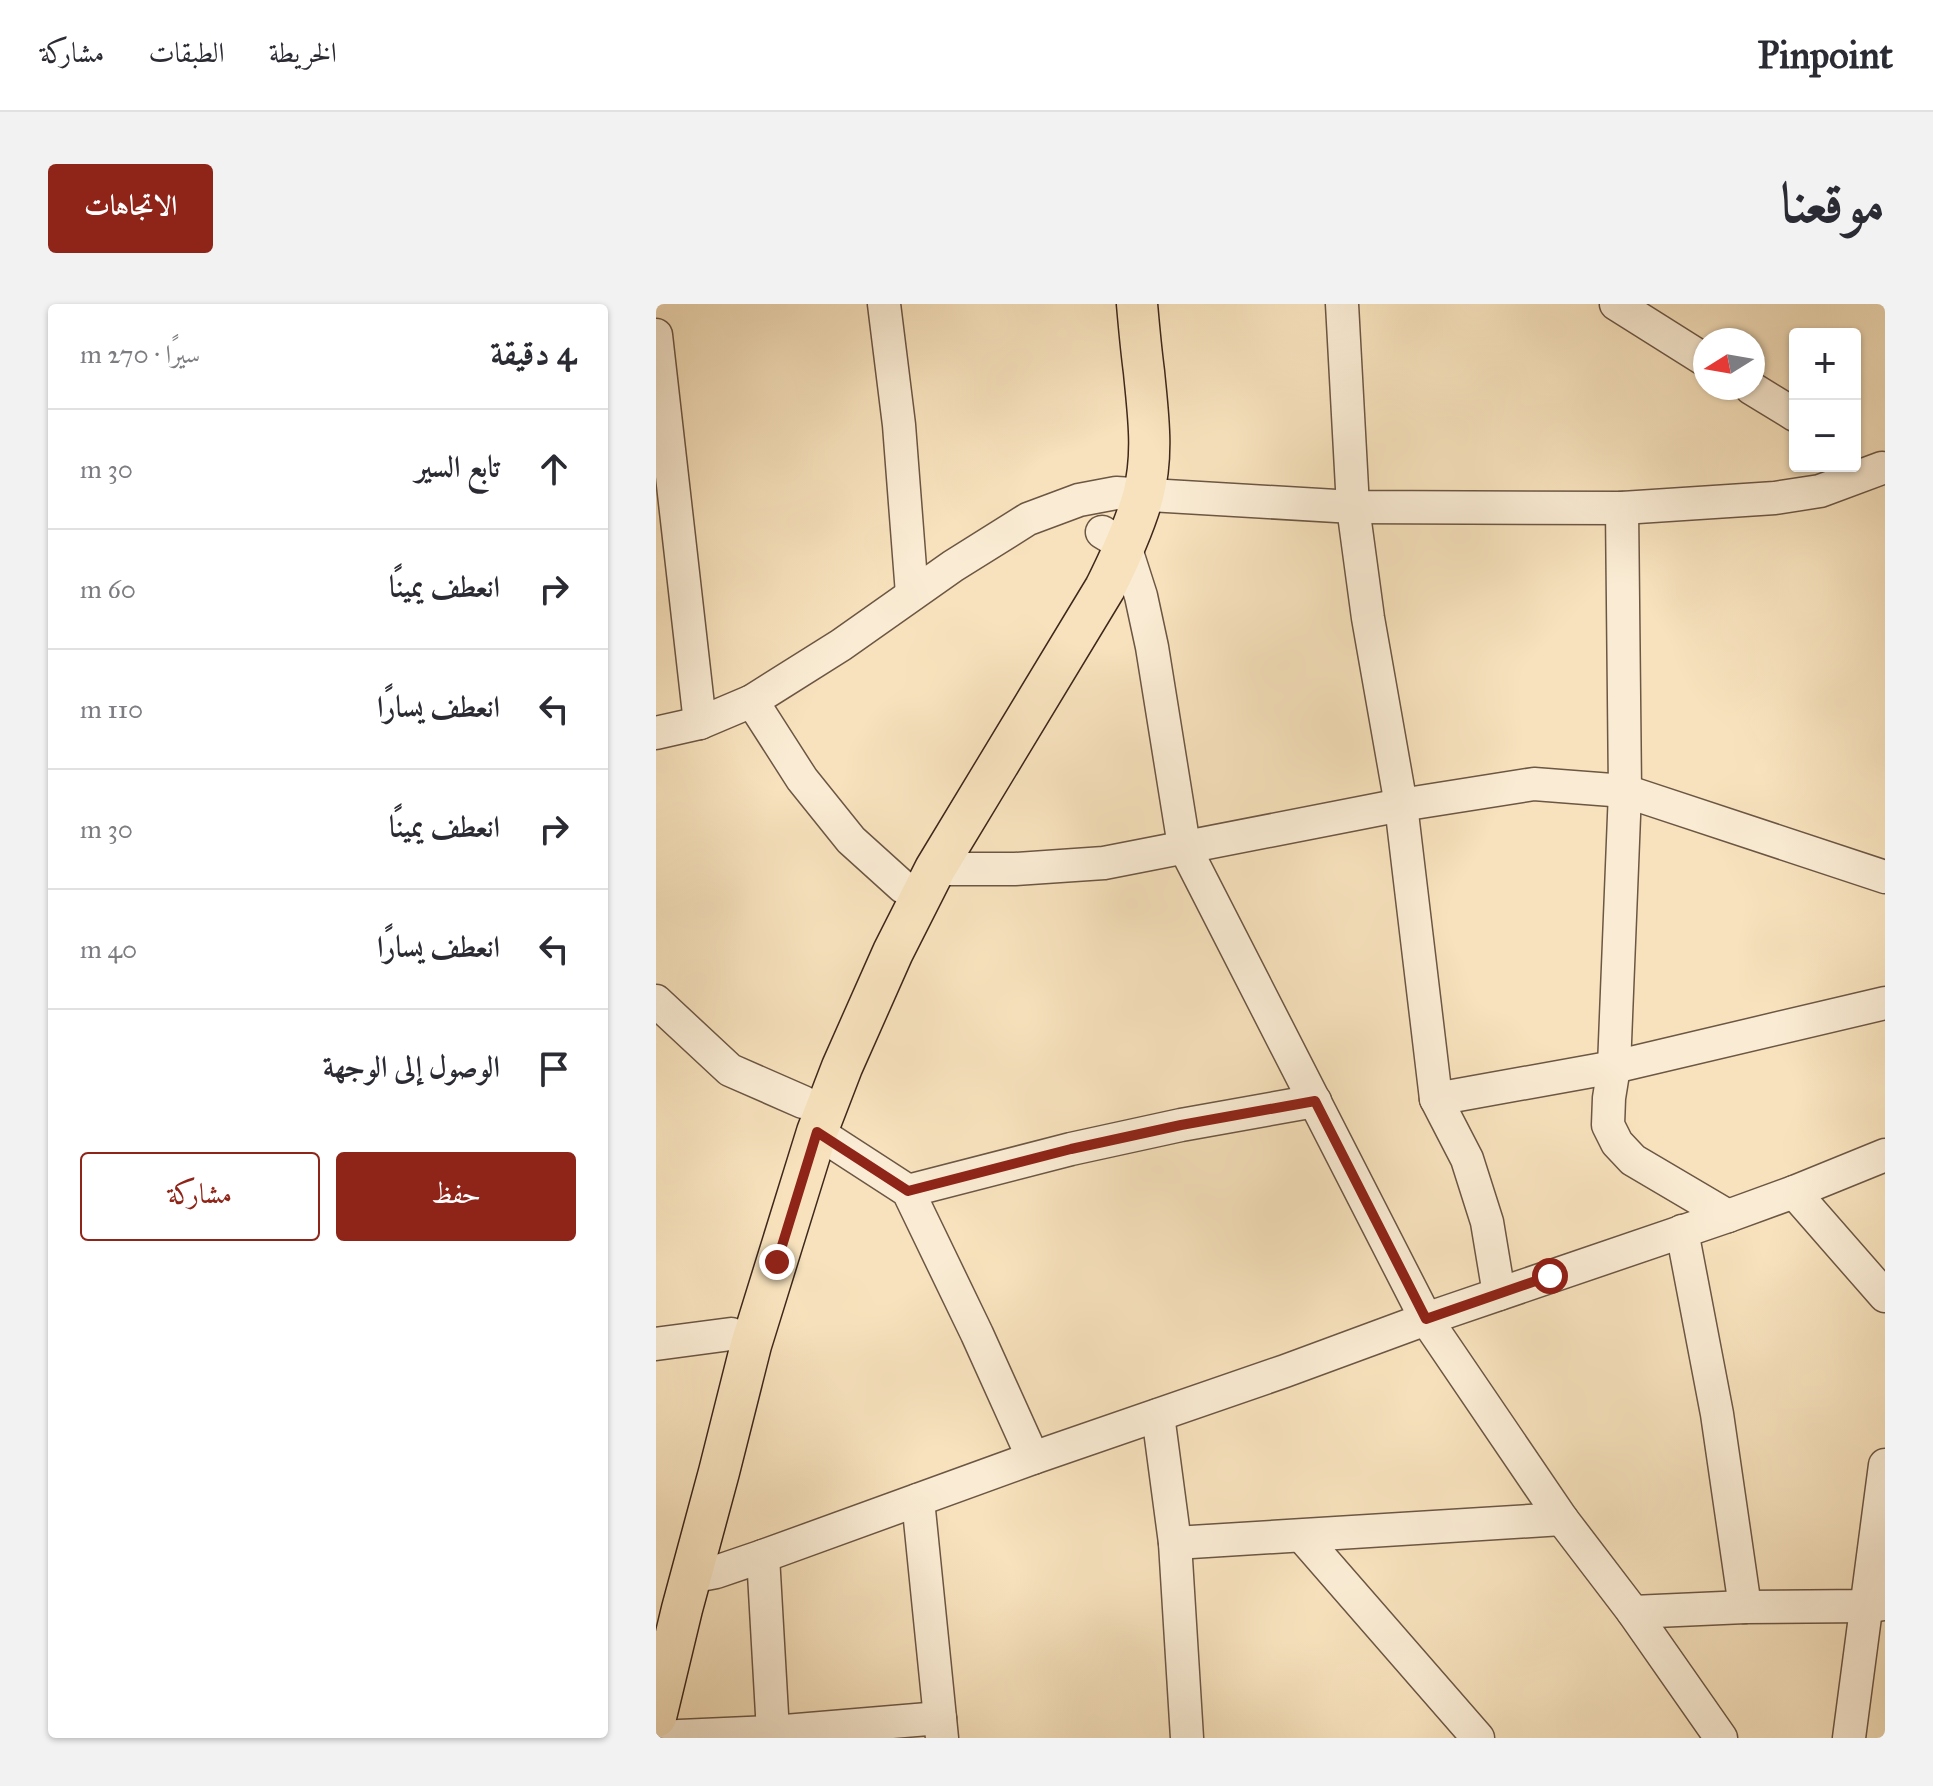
<!DOCTYPE html>
<html lang="ar">
<head>
<meta charset="utf-8">
<style>
  body { margin:0; font-family:"IM FELL Great Primer",Amiri,serif; background:#f2f2f3; color:#2b2b33; direction:rtl }
  .controls { position:absolute; right:24px; top:24px; display:grid; overflow:hidden; border-radius:8px; box-shadow:0 2px 6px #0004 }
  .controls button { width:72px; height:72px; display:grid; place-items:center; padding:0; border:0; border-bottom:2px solid #e1e1e2; background:#fff; color:#2b2b33; font:40px sans-serif }
  .compass { position:absolute; left:1037px; top:24px; width:72px; height:72px; border-radius:50%; background:#fff; box-shadow:0 2px 6px #0004; rotate:259deg }
  .stop { position:absolute; width:24px; height:24px; margin:-18px; border:6px solid #8f2418; border-radius:50%; background:#fff }
  .stop.end { background:#8f2418; border-color:#fff; box-shadow:0 2px 8px #0008 }
  .list { margin:0; padding:0; list-style:none }
  h2 { display:flex; justify-content:space-between; align-items:center; height:104px; margin:0; padding:0 32px; font-size:34px }
  h2 small { font-size:26px; font-weight:400; color:#7c7c81 }
  .list li { display:grid; grid-template-columns:52px 1fr auto; gap:24px; align-items:center; box-sizing:border-box; height:120px; padding:0 32px; border-top:2px solid #e1e1e2 }
  .list b { display:block; font-size:30px; white-space:nowrap }
  .list em { font-size:26px; font-style:normal; color:#7c7c81 }
  .actions { display:flex; gap:16px; padding:24px 32px }
  .actions a { flex:1; padding:18px 0; border:2px solid #8f2418; border-radius:8px; text-align:center; font-size:28px; color:#8f2418 }
  .actions .main { background:#8f2418; color:#fff }
  .icon { flex:none; width:44px; height:44px; fill:none; stroke:currentColor; stroke-width:2; stroke-linecap:round; stroke-linejoin:round }
  .map { position:relative; flex:none; width:1229px; height:1434px; overflow:hidden; direction:ltr; border-radius:8px }
  header { display:flex; align-items:center; gap:48px; box-sizing:border-box; height:112px; padding:0 40px; background:#fff; border-bottom:2px solid #e1e1e2 }
  header strong { font-size:38px }
  nav { display:flex; gap:44px; margin-inline-start:auto; font-size:28px }
  .intro { display:flex; align-items:center; justify-content:space-between; box-sizing:border-box; height:192px; padding:0 48px }
  h1 { margin:0; font-size:56px }
  .button { padding:20px 36px; border-radius:8px; background:#8f2418; color:#fff; font-size:28px; font-weight:700 }
  main { display:flex; gap:48px; padding:0 48px }
  aside { flex:1; background:#fff; border-radius:8px; box-shadow:0 2px 6px #0004 }
  .map>svg:first-child { display:block }
  .lines { fill:none; stroke-linecap:round; stroke-linejoin:round }
  .minor-casing { stroke:#6c5644; stroke-width:35 }
  .major-casing { stroke:#3e271c; stroke-width:43 }
  .minor { stroke:#faecd4; stroke-width:32 }
  .major { stroke:#f7e2bd; stroke-width:40 }
  .route { stroke:#8f2418; stroke-width:10 }
</style>
</head>
<body>
<header>
<strong>Pinpoint</strong>
<nav><a>الخريطة</a><a>الطبقات</a><a>مشاركة</a></nav>
</header>
<div class="intro"><h1>موقعنا</h1><a class="button">الاتجاهات</a></div>
<main>
<div class="map">
<svg width="1229" height="1434" viewBox="0 0 1229 1434">
  <rect width="100%" height="100%" fill="#f7e2bd"/>
  <filter id="stains"><feTurbulence type="fractalNoise" baseFrequency=".0025" numOctaves="4"/><feColorMatrix values="0 0 0 0 .2 0 0 0 0 .09 0 0 0 0 .02 0 0 0 .5 -.17"/></filter>
  <radialGradient id="worn" r=".72"><stop offset=".6" stop-color="#630" stop-opacity="0"/><stop offset="1" stop-color="#630" stop-opacity=".3"/></radialGradient>
  <g class="lines">
    <defs>
      <g id="minor">
        <path d="M228,0L243,121L256,290"/>
        <path d="M686,0L697,203L712,314L745,501L780,795L811,855L831,918L843,990"/>
        <path d="M960,0L1049,56"/>
        <path d="M0,31L44,419"/>
        <path d="M1095,84L1139,111"/>
        <path d="M966,204L969,487L958,763L953,794L952,821L961,839L977,856L1072,912"/>
        <path d="M446,228L469,242L485,292L496,343L528,542L770,1015L906,1215L977,1308L1065,1434"/>
        <path d="M96,397L146,475L195,536L247,583"/>
        <path d="M0,429L44,419L96,397L185,341L297,262L372,215L423,196L460,189L697,203L966,204L1119,194L1164,187L1226,164"/>
        <path d="M279,565H359L448,559L745,501L878,480L969,487L1229,573"/>
        <path d="M0,697L74,766L147,798"/>
        <path d="M780,795L958,763L1229,699"/>
        <path d="M161,828L252,887L321,1030L377,1154"/>
        <path d="M252,887L415,845L525,821L659,797"/>
        <path d="M1138,888L1229,992"/>
        <path d="M1026,927L1061,1110L1089,1303"/>
        <path d="M0,1040L75,1030"/>
        <path d="M502,1111L519,1239L531,1434"/>
        <path d="M262,1196L286,1434"/>
        <path d="M646,1232L822,1434"/>
        <path d="M519,1239L906,1215"/>
        <path d="M107,1252L117,1428"/>
        <path d="M34,1273L60,1268L107,1252L377,1154L629,1067L770,1015L1072,912L1138,888L1229,851"/>
        <path d="M977,1308L1089,1303L1212,1302L1229,1300"/>
        <path d="M0,1433L117,1428L284,1414"/>
        <path d="M1193,1434L1229,1161"/>
      </g>
      <path id="major" d="M0,1413L26,1305L63,1168L95,1041L161,828L186,763L237,648L279,565L449,284C464,254 478,224 487,192C498,150 492,110 488,68C485,45 483,23 481,0"/>
    </defs>
    <use href="#minor" class="minor-casing"/>
    <use href="#major" class="major-casing"/>
    <use href="#minor" class="minor"/>
    <use href="#major" class="major"/>
  </g>
  <g class="lines">
    <path class="route" d="M121,958L161,828L252,887L415,845L525,821L659,797L770,1015L894,972"/>
  </g>
  <rect width="100%" height="100%" filter="url(#stains)"/>
  <rect width="100%" height="100%" fill="url(#worn)"/>
</svg>
<div class="controls">
<button>+</button>
<button>−</button>
</div>
<svg class="compass" viewBox="-18 -18 36 36"><path d="M0-13l5 13h-10z" fill="#e53935"/><path d="M0 13l5-13h-10z" fill="#7c7c81"/></svg>
<div class="stop" style="left:894px;top:972px"></div>
<div class="stop end" style="left:121px;top:958px"></div>
</div>
<aside>
<h2>4 دقيقة<small>سيرًا · 270 m</small></h2>
<ul class="list">
<li><svg class="icon" aria-label="ahead" viewBox="0 0 24 24"><path d="M12 20V5M6 11l6-6 6 6"/></svg><div><b>تابع السير</b></div><em>30 m</em></li>
<li><svg class="icon" aria-label="right" viewBox="0 0 24 24"><path d="M7 20v-9h11M14 6l5 5-5 5"/></svg><div><b>انعطف يمينًا</b></div><em>60 m</em></li>
<li><svg class="icon" aria-label="left" viewBox="0 0 24 24"><path d="M17 20v-9H6M10 6l-5 5 5 5"/></svg><div><b>انعطف يسارًا</b></div><em>110 m</em></li>
<li><svg class="icon" aria-label="right" viewBox="0 0 24 24"><path d="M7 20v-9h11M14 6l5 5-5 5"/></svg><div><b>انعطف يمينًا</b></div><em>30 m</em></li>
<li><svg class="icon" aria-label="left" viewBox="0 0 24 24"><path d="M17 20v-9H6M10 6l-5 5 5 5"/></svg><div><b>انعطف يسارًا</b></div><em>40 m</em></li>
<li><svg class="icon" aria-label="arrive" viewBox="0 0 24 24"><path d="M6 21V4h12l-3 4 3 4H6"/></svg><div><b>الوصول إلى الوجهة</b></div></li>
</ul>
<div class="actions"><a class="main">حفظ</a><a>مشاركة</a></div>
</aside>
</main>
</body>
</html>
